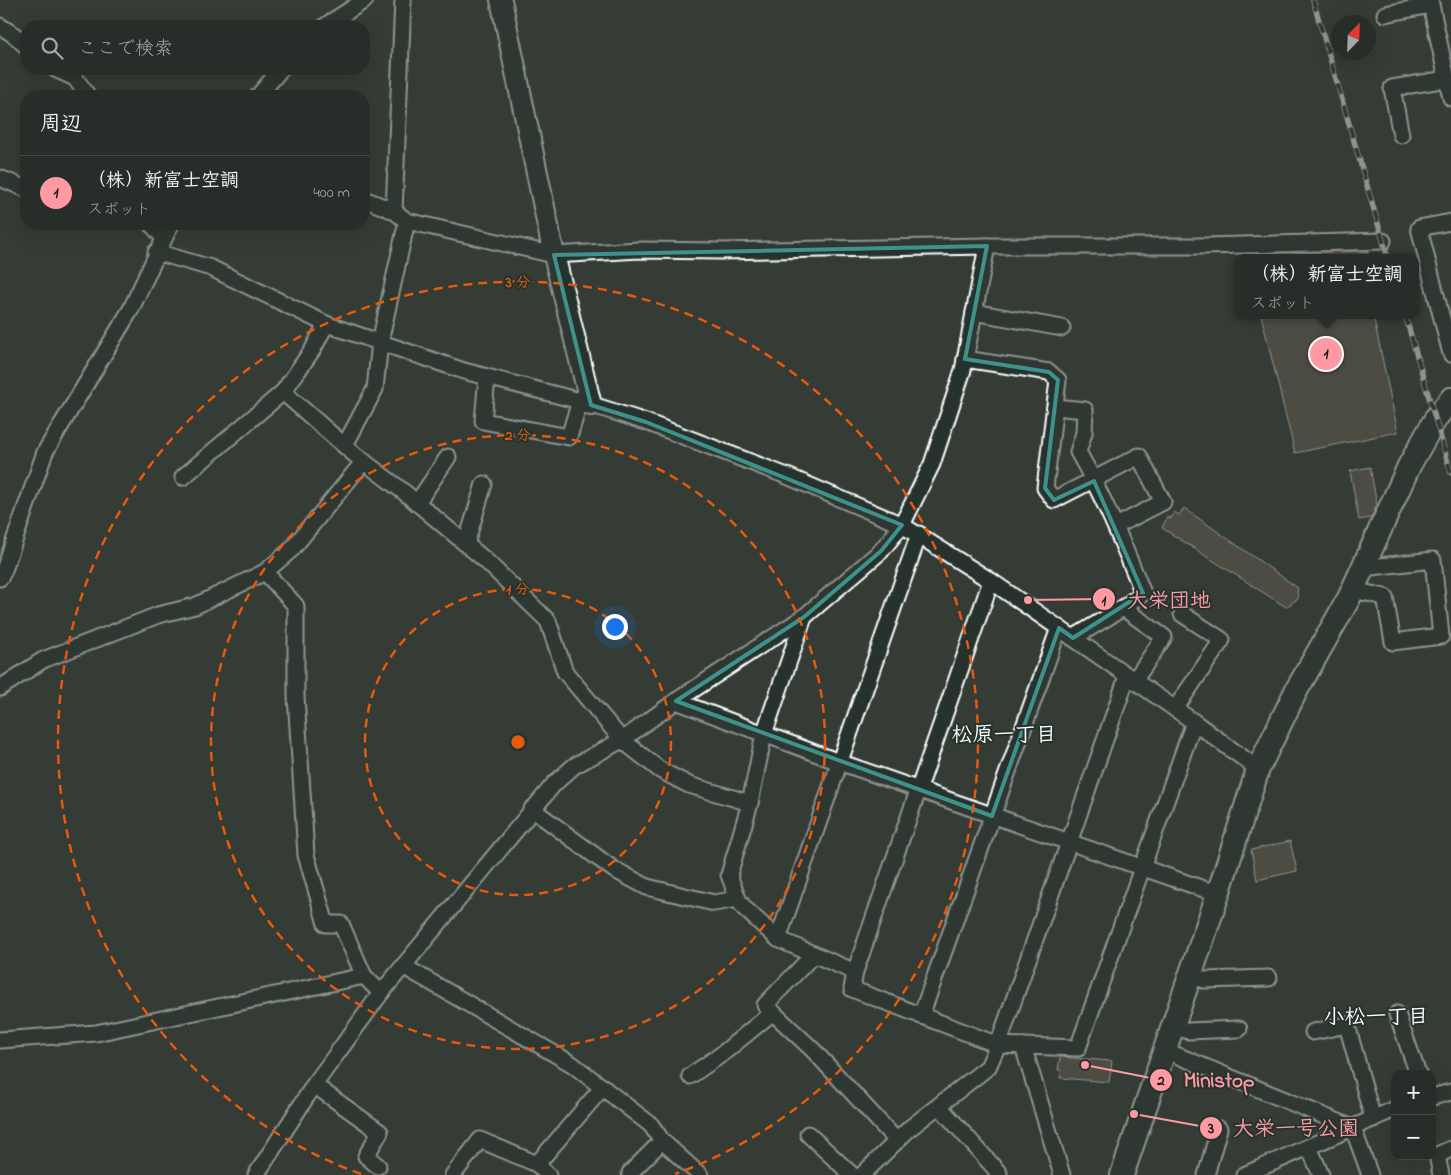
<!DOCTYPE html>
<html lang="ja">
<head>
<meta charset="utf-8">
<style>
  body { margin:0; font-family:"Indie Flower","Klee One",sans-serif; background:#2f3530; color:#f1f3f6 }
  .controls { position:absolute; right:15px; bottom:15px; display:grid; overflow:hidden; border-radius:10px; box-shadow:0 5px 20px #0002 }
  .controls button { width:45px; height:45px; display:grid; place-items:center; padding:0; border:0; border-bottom:1px solid #434945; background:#272d28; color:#f1f3f6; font:25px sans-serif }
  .compass { position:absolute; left:1331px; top:15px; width:45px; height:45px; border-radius:50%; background:#272d28; box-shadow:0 5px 20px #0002; rotate:23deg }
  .you { position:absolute; left:614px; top:626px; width:18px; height:18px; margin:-12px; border:4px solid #fff; border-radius:50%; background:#1a73e8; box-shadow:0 0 0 8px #1a73e833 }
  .badge { display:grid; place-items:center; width:32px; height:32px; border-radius:50%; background:#ff9aa2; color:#111; font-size:16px; font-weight:700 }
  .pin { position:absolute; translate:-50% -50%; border:2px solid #fff; box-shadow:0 1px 5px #0006 }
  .popup { position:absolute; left:1234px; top:254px; width:185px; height:65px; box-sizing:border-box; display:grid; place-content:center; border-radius:10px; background:#272d28; filter:drop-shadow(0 1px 4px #0005); font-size:16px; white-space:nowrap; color:#a4a8a8 }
  .popup b { font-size:19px; color:#f1f3f6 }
  .popup::after { content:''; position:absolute; left:50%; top:100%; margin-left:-10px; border:10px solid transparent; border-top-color:#272d28 }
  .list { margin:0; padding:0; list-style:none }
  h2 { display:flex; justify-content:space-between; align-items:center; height:65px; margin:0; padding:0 20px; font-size:21px }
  h2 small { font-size:16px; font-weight:400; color:#a4a8a8 }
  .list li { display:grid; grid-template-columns:32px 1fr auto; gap:15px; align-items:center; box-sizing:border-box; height:75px; padding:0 20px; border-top:1px solid #434945 }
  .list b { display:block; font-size:19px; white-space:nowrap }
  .list p { margin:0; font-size:16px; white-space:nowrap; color:#a4a8a8 }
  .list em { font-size:16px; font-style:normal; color:#a4a8a8 }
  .icon { flex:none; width:28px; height:28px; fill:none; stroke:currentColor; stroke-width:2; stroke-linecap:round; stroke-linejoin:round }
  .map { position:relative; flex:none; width:1451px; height:1175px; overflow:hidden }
  .search { position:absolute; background:#272d28; box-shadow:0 5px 20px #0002; left:20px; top:20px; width:350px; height:55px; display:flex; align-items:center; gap:12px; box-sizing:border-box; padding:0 18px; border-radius:20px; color:#a4a8a8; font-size:19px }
  .panel { position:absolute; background:#272d28; box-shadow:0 5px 20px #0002; left:20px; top:90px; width:350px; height:140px; border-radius:20px }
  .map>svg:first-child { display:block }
  .building { fill:#6b6154; stroke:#fff }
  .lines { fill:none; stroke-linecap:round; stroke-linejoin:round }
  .street-casing { stroke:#fff; stroke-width:19 }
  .secondary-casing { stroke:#fff; stroke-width:24 }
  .primary-casing { stroke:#fff; stroke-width:26 }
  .street { stroke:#26332d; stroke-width:15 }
  .secondary { stroke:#26332d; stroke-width:20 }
  .primary { stroke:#26332d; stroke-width:22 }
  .rail-casing { stroke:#fff; stroke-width:5.5 }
  .rail { stroke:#26332d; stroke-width:4; stroke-dasharray:11; stroke-linecap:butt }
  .marked { fill:none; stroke:#3f918b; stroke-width:4; stroke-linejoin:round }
  .ring { fill:none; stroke:#e8590c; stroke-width:2.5; stroke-dasharray:9 6 }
  .labels { text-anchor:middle; stroke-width:4; stroke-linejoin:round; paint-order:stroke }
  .neighbourhood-label { font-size:21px; font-weight:bold; fill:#fff; stroke:#26332d }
  .centre { fill:#e8590c; stroke:#26332d; stroke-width:2.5 }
  .ring-label { font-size:15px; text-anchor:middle; font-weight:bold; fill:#e8590c; stroke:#26332d; stroke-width:4; stroke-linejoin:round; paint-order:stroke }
  .leader { fill:none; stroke:#ff9aa2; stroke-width:2 }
  .callout-dot { fill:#ff9aa2; stroke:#26332d; stroke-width:2 }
  .mark-label { font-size:15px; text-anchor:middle; font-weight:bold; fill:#111 }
  .callout-label { font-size:21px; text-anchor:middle; font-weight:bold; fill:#ff9aa2; stroke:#26332d; stroke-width:4; stroke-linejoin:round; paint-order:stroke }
</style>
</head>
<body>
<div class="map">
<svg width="1451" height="1175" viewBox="0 0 1451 1175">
  <rect width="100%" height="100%" fill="#343c35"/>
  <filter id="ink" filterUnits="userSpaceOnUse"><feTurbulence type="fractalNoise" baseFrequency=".02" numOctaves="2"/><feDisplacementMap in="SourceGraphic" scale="10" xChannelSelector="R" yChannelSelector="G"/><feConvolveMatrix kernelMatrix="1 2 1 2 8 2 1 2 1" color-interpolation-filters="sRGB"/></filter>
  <g filter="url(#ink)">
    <g class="building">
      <path d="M1368,251V258H1247L1246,254Z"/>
      <path d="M1261,315H1373L1398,432L1295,453Z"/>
      <path d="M1370,467L1377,505L1371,518L1359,520L1350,471Z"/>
      <path d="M1184,508L1298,588L1297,593L1299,598L1286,607L1162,528L1167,517L1171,519L1174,512L1179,515Z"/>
      <path d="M1290,841L1297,871L1257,880L1251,850Z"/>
      <path d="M1060,1057L1112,1061L1109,1082L1060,1078L1061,1070H1058Z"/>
    </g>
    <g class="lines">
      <defs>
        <g id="street">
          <path d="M1430,0L1451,98"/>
          <path d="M1385,14L1431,5"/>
          <path d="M0,26L14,35L26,46"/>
          <path d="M325,26L365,0"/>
          <path d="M55,69L75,78L88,96"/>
          <path d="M258,96L281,69"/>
          <path d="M1401,135L1392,88L1447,79"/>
          <path d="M0,178L26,189"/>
          <path d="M364,199L394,211L407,221L554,255L639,250L720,251L987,246H1206L1383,241"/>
          <path d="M394,211L403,0"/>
          <path d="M1451,222L1419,228L1451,354"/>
          <path d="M151,224L163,237"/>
          <path d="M156,252L211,268L326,324L464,371L580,401L646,422L787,476L902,525L991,581L1194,722L1258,769"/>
          <path d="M974,312L1062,328"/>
          <path d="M965,359L1049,372L1058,380L1045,488L1054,500L1139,456L1163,502L1116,526"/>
          <path d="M487,377L483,421L569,437L580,401"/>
          <path d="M283,392L354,454L404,492L485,560L548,621L565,672L622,740L660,770L689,785L750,803"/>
          <path d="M1055,407L1085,410L1084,433L1078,452C1104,497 1123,544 1143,593L1123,608L1073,638"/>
          <path d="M345,445L375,389L380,342L407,221"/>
          <path d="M183,477L283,392L313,349L326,324"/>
          <path d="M417,503L448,457"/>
          <path d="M466,544L484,484"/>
          <path d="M265,572L296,606V696L306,855L326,924H341L364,976"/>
          <path d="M0,578L4,570L45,452L131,309L171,224"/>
          <path d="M1353,590L1385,597L1393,642L1441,636L1433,560L1363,568"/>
          <path d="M1123,608L1164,637L1134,681"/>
          <path d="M804,617L764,734L750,803L729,875L738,899L744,908L778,939L855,972L852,989L998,1045L1078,1048L1194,722"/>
          <path d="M0,688L43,660L158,615L195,606L265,572L292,549L364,461"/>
          <path d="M676,701L839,762L1218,894"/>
          <path d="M1175,709L1222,640L1182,614"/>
          <path d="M532,809L613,869L647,887L714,903L738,899"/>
          <path d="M778,939L919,534"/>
          <path d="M814,954L765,1005L813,1050L897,1141"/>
          <path d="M403,966L572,1064L651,1125L662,1141L630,1173"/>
          <path d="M855,972L991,581"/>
          <path d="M1190,975L1204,980L1269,978"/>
          <path d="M1397,1014L1418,1074"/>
          <path d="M921,1016L1059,628"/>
          <path d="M1173,1026L1188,1031L1239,1029"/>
          <path d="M1313,1032L1347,1025L1373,1119"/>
          <path d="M0,1040L96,1033L364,976L381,993"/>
          <path d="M1023,1046L1062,1175"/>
          <path d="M1164,1050L1353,1128L1370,1175"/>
          <path d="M690,1076L722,1054L773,1012"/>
          <path d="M314,1085L380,1132L366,1156L378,1166"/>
          <path d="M1432,1097L1451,1092"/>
          <path d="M939,1106L999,1173L997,1175"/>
          <path d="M808,1134L852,1175"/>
          <path d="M662,1141L700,1175"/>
          <path d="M1309,1147L1321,1175"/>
          <path d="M537,1164L603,1087"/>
          <path d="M256,1175L314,1085L381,993L554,784L574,766L622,740L676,701L804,617L881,551L902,525L932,464L963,370L987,246"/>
          <path d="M453,1175L480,1140L537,1164L548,1175"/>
          <path d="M862,1175L910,1128L988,1067L998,1045L1127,677"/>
          <path d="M1206,1175L1219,1129"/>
          <path d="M1244,1175L1395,1109"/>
          <path d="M1441,1175L1437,1155L1451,1149"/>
        </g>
        <path id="secondary" d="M501,0L554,255L591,405"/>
        <path id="primary" d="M1122,1175L1218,894L1258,769L1296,691L1349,598L1409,466L1436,418L1451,399"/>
      </defs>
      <use href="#street" class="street-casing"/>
      <use href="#secondary" class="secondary-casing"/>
      <use href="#primary" class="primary-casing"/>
      <use href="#street" class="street"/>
      <use href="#secondary" class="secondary"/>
      <use href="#primary" class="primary"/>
      <defs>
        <g id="rail">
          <path d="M1313,0L1388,258"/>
          <path d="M1405,315L1451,473"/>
        </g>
      </defs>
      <use href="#rail" class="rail-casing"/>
      <use href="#rail" class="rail"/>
    </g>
  </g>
  <path d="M0 0H1451V1175H0ZM987,246L965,359L1049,372L1058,380L1045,488L1054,500L1094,481L1143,593L1073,638L1059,628L992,816L676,701L804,617L881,551L902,525L646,422L591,405L554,255Z" fill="#343c35" fill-opacity=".55" fill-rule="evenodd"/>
  <path class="marked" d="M987,246L965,359L1049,372L1058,380L1045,488L1054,500L1094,481L1143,593L1073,638L1059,628L992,816L676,701L804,617L881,551L902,525L646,422L591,405L554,255Z"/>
  <g class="ring">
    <circle cx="518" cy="742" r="153"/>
    <circle cx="518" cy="742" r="307"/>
    <path d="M361 1174A460 460 0 1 1 675 1174"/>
  </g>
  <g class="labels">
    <g class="neighbourhood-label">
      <text x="1004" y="741">松原一丁目</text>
      <text x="1376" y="1023">小松一丁目</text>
    </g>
  </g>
  <circle cx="518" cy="742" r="8" class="centre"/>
  <g class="ring-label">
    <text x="518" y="287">3 分</text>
    <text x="518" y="440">2 分</text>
    <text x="518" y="594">1 分</text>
  </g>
  <path class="leader" d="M1028 600L1104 599M1085 1065L1161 1080M1134 1114L1211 1128"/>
  <g class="callout-dot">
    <circle cx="1028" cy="600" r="5"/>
    <circle cx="1085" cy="1065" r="5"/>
    <circle cx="1134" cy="1114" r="5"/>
    <circle cx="1104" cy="599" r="12"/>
    <circle cx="1161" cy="1080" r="12"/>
    <circle cx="1211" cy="1128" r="12"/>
  </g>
  <g class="mark-label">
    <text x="1104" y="605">1</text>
    <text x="1161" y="1085">2</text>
    <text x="1211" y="1133">3</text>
  </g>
  <g class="callout-label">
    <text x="1169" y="607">大栄団地</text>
    <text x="1219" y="1087">Ministop</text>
    <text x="1296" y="1135">大栄一号公園</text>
  </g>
</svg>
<div class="controls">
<button>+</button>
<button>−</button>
</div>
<svg class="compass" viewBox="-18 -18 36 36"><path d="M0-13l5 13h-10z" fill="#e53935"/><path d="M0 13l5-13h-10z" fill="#a4a8a8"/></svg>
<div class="you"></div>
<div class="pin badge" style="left:1326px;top:354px">1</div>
<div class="popup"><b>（株）新富士空調</b>スポット</div>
<div class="search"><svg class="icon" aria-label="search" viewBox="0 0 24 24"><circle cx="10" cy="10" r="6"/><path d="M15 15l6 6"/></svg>ここで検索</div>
<section class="panel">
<h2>周辺<small></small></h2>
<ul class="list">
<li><span class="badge">1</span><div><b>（株）新富士空調</b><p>スポット</p></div><em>400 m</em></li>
</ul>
</section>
</div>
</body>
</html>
